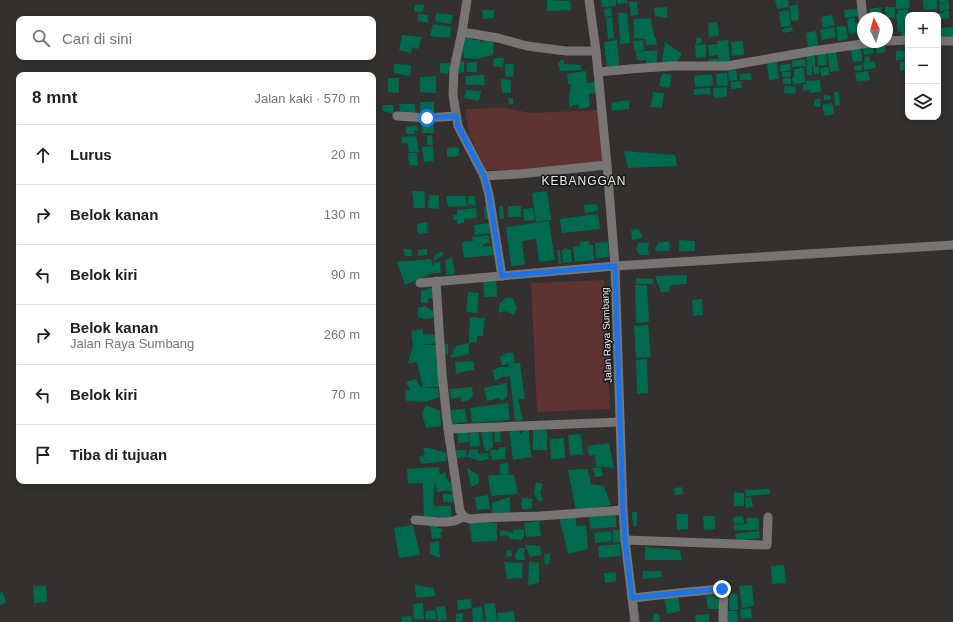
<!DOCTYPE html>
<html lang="id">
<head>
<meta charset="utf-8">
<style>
  body { margin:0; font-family:Arial,sans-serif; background:#f6f6f6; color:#202124 }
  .controls { position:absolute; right:12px; top:12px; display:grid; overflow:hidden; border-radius:8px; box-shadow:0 2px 10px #0003 }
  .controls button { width:36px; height:36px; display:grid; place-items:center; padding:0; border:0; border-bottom:1px solid #e0e0e0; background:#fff; color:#202124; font:20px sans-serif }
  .compass { position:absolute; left:857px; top:12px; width:36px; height:36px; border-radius:50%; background:#fff; box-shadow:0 2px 10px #0003; rotate:355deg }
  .stop { position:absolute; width:12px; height:12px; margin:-9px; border:3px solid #1a73e8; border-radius:50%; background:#fff }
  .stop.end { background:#1a73e8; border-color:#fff; box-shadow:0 1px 4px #0008 }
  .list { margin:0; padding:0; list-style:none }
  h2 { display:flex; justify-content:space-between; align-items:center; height:52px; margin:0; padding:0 16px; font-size:17px }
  h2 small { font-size:13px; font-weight:400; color:#757577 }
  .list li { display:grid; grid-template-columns:26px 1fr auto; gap:12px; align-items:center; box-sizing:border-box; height:60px; padding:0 16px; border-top:1px solid #e0e0e0 }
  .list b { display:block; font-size:15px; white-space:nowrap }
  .list p { margin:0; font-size:13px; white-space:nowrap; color:#757577 }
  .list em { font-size:13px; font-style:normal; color:#757577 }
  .icon { flex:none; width:22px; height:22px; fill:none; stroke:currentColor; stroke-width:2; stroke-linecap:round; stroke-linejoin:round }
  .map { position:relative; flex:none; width:953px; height:622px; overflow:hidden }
  .search { position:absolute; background:#fff; box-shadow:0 2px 10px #0003; left:16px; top:16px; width:360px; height:44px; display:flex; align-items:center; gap:10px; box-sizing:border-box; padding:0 14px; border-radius:8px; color:#757577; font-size:15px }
  .panel { position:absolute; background:#fff; box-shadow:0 2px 10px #0003; left:16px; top:72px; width:360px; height:412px; border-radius:8px }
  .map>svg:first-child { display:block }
  .green { fill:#5e3331 }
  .building { fill:#006a4f }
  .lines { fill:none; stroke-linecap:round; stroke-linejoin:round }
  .minor { stroke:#777473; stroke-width:9 }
  .route { stroke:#1a73e8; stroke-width:5 }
  .labels { text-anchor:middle; stroke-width:3; stroke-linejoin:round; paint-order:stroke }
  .street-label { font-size:10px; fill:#eeecec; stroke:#191818 }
  .quarter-label { font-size:12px; letter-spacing:1px; fill:#eeecec; stroke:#191818 }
</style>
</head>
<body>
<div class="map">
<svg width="953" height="622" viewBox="0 0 953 622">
  <rect width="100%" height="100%" fill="#33302f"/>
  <g class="green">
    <path d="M504,108L532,113L598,110L602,163L518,170H486L469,134L465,109Z"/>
    <path d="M604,280L610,409L537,412L531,283Z"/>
  </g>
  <g class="building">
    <path d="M547,0L570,1L571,10L547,11Z"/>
    <path d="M601,0H616V6L602,7Z"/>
    <path d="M617,0H627L628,3L617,4Z"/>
    <path d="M775,0H788L789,7L777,9Z"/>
    <path d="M896,0H909L910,8L896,9Z"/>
    <path d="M923,0H937V9L924,10Z"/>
    <path d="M939,0H948V3H940Z"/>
    <path d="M629,2H637L638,15L631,16Z"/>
    <path d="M949,3V10L940,11L939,4Z"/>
    <path d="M415,5H424L423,12L414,11Z"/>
    <path d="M798,5L799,20L791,21L790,6Z"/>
    <path d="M667,7V18L655,16L654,8Z"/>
    <path d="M881,7L882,13L869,15V9Z"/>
    <rect x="885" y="7" width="10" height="11"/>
    <path d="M611,8L612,16L605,17L604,9Z"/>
    <path d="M859,9V16L845,18L844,10Z"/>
    <path d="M908,9V36L901,37V31L898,32L896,14H898L897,10Z"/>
    <path d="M482,10H494V18L483,19Z"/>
    <path d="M789,10L791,26L781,27L779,12Z"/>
    <path d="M944,11H949V18L938,20L937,14L944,13Z"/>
    <path d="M925,12L935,13V15H925Z"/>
    <path d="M436,13L453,15L451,24L435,21Z"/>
    <path d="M618,13H627L630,43L620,44Z"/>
    <path d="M418,14L428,15V23L418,21Z"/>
    <path d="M832,15L835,25L823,28L821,17Z"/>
    <path d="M882,15V18H870V17Z"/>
    <path d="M612,17L614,38L608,39L606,18Z"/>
    <path d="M855,17V23L858,22L860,33L849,34L847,19Z"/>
    <path d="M651,18L652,27L655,38H656L657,45H646V39L634,38L633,19Z"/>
    <path d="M717,22L719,35L709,37L708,23Z"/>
    <path d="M433,24L451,27L450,38L430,36Z"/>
    <path d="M846,26L848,39L838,41L836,27Z"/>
    <path d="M792,27L793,31L783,33L782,29Z"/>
    <path d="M834,27L836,37L822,40L820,30Z"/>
    <path d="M953,27V36L940,37L939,28Z"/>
    <path d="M816,31L818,46L808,48L806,33Z"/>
    <path d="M402,35L421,37L419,49L412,47L411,53L399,50Z"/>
    <path d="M466,36L471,37L473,40H479L482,42L488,38L494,43L493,55L477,59L464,58L463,49Z"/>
    <path d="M696,38H702V43L696,44Z"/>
    <path d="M617,40L619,65L607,68L604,42Z"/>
    <path d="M643,40L645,50L635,52L633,41Z"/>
    <path d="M728,40L730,63L719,64L718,55L709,56L708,45L718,44L717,41Z"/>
    <path d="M743,41L744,55L732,56L731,42Z"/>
    <path d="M665,42L682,54L676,63L662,62Z"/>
    <path d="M885,43L886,52L876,54L875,45Z"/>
    <path d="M706,44V57L696,58L695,45Z"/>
    <path d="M860,45L863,61L853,62L850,47Z"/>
    <path d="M873,46L874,53L864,55L863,47Z"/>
    <path d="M657,50V65L646,64V60H637L636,52Z"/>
    <path d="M908,50V59L896,60V51Z"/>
    <path d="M836,51L839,71L830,72L827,52Z"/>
    <path d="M826,52L827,65L818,66L817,53Z"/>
    <path d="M807,56H815V66L812,67V75H807Z"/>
    <path d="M869,56L870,62L875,61L876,68L864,70L863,63L865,62L864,57Z"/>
    <path d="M494,58H504L503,67L493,66Z"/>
    <rect x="708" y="59" width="10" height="5"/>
    <path d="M805,59L806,66L792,67V60Z"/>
    <path d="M561,60H564V64L581,65L582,70L560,71L559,65H557L558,63L560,62Z"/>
    <path d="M464,61V72L458,73L457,62Z"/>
    <path d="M477,62V72H467L466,63Z"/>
    <path d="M777,62L779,79L769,80L767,63Z"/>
    <path d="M900,62H908V70L900,71Z"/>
    <path d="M440,63H450V71H448V74L440,73Z"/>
    <path d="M394,64L411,65L410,76L394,73Z"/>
    <path d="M505,64H514L513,77L505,76Z"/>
    <path d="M790,64L791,70L780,72V65Z"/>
    <path d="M862,65V70L855,71L854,66Z"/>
    <path d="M813,67H819V74H814Z"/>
    <path d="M828,67L829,75L821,76L820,68Z"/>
    <path d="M804,68L805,83L793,84L792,77H794V69Z"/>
    <path d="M736,70L738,80L729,81L728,71Z"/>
    <path d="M586,71L587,83L595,82L597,92L589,94L590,107L578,109L579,104L569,107V96L571,85L568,84L567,74Z"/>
    <path d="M868,71L870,80L857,82L855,73Z"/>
    <rect x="782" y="72" width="9" height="5"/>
    <path d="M662,73L672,75L669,88L659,86Z"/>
    <path d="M727,73L728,86H717L716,74Z"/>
    <path d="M751,73L752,80H740V74Z"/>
    <path d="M712,74L713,86L695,87L694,76Z"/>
    <path d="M484,75L485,85H466L465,76Z"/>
    <path d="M436,76V93L420,92V77Z"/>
    <path d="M388,78H399V93L388,92Z"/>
    <rect x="783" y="78" width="8" height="6"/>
    <path d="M501,79L511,80V93H502Z"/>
    <path d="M820,80L821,92L810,93V90L803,91V84H806V81Z"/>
    <path d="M741,81L742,88L731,89V82Z"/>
    <path d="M785,86L796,87L795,94L784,93Z"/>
    <path d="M727,87V97L714,98L713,88Z"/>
    <path d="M710,88L711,94L694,95V89Z"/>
    <path d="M466,90L481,91L479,101L464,98Z"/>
    <path d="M653,92L664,93L662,108L651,107Z"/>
    <path d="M834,92H839L840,105L835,106Z"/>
    <path d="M824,95L831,96V100H824Z"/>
    <path d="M508,98H513V104H509Z"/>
    <path d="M815,99H821L820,107L814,106Z"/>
    <path d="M629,100V109L612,111L611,103Z"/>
    <path d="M420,102H434V112L420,111Z"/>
    <path d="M832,103L834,114L825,116L822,105Z"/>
    <path d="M399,104H415L416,114L400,113Z"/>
    <path d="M382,105H393L394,114L383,111Z"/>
    <path d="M433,118L434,133H422L421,119Z"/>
    <path d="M417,125L418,131H414L415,134H406V127Z"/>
    <path d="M432,135L433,145H427V136Z"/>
    <path d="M416,136L419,152H409L407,143H402L401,137Z"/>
    <path d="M433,146L434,161L424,162L423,152H422V147Z"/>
    <path d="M459,147V156L447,157V148Z"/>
    <path d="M624,151L675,155L677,166L628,168Z"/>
    <path d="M408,153H417L418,166L409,165Z"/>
    <path d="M412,191H425V208H414Z"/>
    <path d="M547,191L551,220L536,222L532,193Z"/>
    <path d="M429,195H439V209L428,208Z"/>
    <path d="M446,196H466L467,206L448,207Z"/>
    <path d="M468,196H475L476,206L468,205Z"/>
    <path d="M597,204L598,211L585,213L584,205Z"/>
    <path d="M503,206L504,219H500L499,207Z"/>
    <rect x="508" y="206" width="13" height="11"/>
    <path d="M484,207H489L491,219H485Z"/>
    <path d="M476,208L477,218L464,219V223L457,224V220H453V215H457V210Z"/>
    <path d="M533,208L535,220L524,221L523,209Z"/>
    <path d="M598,214L600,229L562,233L560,219Z"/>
    <path d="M549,221L555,260L539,262L536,239L522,241L525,265L511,266L506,227Z"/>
    <path d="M427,222L428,233L418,234L417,224Z"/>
    <path d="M489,223L490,233L475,235L474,225Z"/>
    <path d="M638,229L643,236L640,239L632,240L631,230Z"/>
    <path d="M489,235L490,243L483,244V247L494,245L495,255L464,258L462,242L473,241L472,237Z"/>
    <path d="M679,240L695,241V251H679Z"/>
    <path d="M589,241L590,245H593L594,260L575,262L573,247L580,246L579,242Z"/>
    <path d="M669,241L670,247L669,251H658L655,249L658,243Z"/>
    <path d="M608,242L609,257L596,258L595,243Z"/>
    <path d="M649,242L648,249L649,255H640L636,249L638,243Z"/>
    <path d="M565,248L571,250L572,262L563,263L562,251Z"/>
    <path d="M403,249H411L412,256H405Z"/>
    <path d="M427,249V255L418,256V250Z"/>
    <path d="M557,250H560L561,264L559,265Z"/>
    <path d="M442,251L444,255L433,261L436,254Z"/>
    <path d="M452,257L455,274L447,275L445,261Z"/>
    <path d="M431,259L433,268V263L440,262L441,273H433L405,285L397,262Z"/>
    <path d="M687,275V284L671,285L668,292H661L655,276Z"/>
    <path d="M496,278L497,297H484L483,279Z"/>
    <path d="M636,278L653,279V284H636Z"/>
    <path d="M635,285H647L649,322L636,323Z"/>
    <path d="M434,287L433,298H428V303H421V291Z"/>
    <path d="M468,292L479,293L477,313L466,312Z"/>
    <path d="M506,298H513L517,309L513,316L512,314L505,311L499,313V304Z"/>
    <path d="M702,299L703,315L693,316L692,300Z"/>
    <path d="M425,306L435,312L433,318L425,319L418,317V308Z"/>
    <path d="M470,317L485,318L483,336H477V342L469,343V336Z"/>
    <path d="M648,325L651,357L636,358L634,326Z"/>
    <path d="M423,329V334L438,335V343L419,345H439V360L436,361L441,386L423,388L417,362L408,363L413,346L411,331Z"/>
    <path d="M469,343V354L450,358L451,354L453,355V349L456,348V346Z"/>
    <rect x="443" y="344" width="5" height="10"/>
    <path d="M507,353H514V363H520L525,399H518L523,420L515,421L510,376L502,377L495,381L493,370L500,367H509L508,363L502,366L500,357Z"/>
    <path d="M647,359L648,393L637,394L636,360Z"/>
    <path d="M474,361V370L466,371L456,374L455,362Z"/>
    <path d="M416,379L419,385L423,388H438L439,397L426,402L406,401L405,391L410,390L406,382Z"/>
    <path d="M507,383V397L502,401L499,398L487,401L484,388Z"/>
    <path d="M472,387L473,396L469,400L461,402V397L451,399L450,389Z"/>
    <path d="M508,403L510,420L472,423L470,408Z"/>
    <path d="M426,405L440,411L441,426L426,428L422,413Z"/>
    <path d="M465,409L467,422L452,424L451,410Z"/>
    <path d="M519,428L520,435L525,429L529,430V441L532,457L513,460L509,429Z"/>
    <path d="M500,430L501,442H495L494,431Z"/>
    <rect x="533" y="430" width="14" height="20"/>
    <path d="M468,431L469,442L458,443L457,432Z"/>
    <path d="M482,432H492L493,447L486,452L483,445Z"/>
    <path d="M469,433H479L480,446L470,447Z"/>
    <path d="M581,434L583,454L570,456L568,435Z"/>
    <path d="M564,438L565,458L551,459L550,439Z"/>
    <path d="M609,443L614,468L596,466L595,455L589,456L587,446Z"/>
    <path d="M500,447H506L505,459L492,460L490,450H498Z"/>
    <path d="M423,448H429L446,453L447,461L421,464L419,457L425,455Z"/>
    <path d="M477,449L479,454L488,453L489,459L480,461L467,457L470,450Z"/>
    <path d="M456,450H466L467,457L457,458Z"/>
    <path d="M508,463L509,474L505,475H514L518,494L491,496L488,475H504L500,474V464Z"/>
    <path d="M439,467L440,475L445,472L447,479L453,486L452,492L448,490L437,492L435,482L433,506H451V517H432L424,520L423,483H408L407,469Z"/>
    <path d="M601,467L603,476L595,477L593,468Z"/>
    <path d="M467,468L478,475L479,483L471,487Z"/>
    <path d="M588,469L591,484L604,486L611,505L576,511L568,470Z"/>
    <path d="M536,482L543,484L540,493L543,499L539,502L534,494Z"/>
    <path d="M682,487L683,494L675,495L674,488Z"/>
    <path d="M770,489V494L746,496L745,490Z"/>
    <path d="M734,492L744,493V506H734Z"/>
    <rect x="443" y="494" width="11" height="8"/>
    <path d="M488,495L490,509L477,510L475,497Z"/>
    <path d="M510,497V516H492V503Z"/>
    <path d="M751,497L753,507L746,508L745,498Z"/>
    <path d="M522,498L533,499L532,504V508L523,510L521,505Z"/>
    <path d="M632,512H637V526H633Z"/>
    <path d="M676,514H688V529L677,530Z"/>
    <path d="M616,515V527L590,529L589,517Z"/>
    <path d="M559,516L576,517V526L586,525L588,549L568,554Z"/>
    <path d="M703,516H715V529L704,530Z"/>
    <path d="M743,516L744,523L734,524L733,517Z"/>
    <path d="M747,518H759V530H734V525L747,524Z"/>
    <path d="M539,521L541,536L526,537L524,523Z"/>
    <path d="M469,522L497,523V541L472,542Z"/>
    <path d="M430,524H438L437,528L443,529L441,533V538L432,539Z"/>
    <path d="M413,525L420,555L399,558L394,528Z"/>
    <path d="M524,529V537L521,540L511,539V540L506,535L500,536V530L513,533V530Z"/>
    <path d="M613,530H621L622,542H613Z"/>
    <path d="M611,531L612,541L595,543L594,533Z"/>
    <path d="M759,531L760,538L737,541L735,534Z"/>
    <path d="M439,541L440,558L430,554V543Z"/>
    <path d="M620,544L621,556L599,558L598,546Z"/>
    <path d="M525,545L540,546L541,555L530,557Z"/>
    <path d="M645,547L680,550L682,560H645Z"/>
    <path d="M519,548H525L524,554L525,560H516L515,555Z"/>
    <path d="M511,550L512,556L506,557V551Z"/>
    <path d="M544,554H550V560L549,564H545Z"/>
    <path d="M504,562L523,563L522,578L507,579Z"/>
    <path d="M529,562L539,563V583L528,585Z"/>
    <path d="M784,565L786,583L772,584L771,566Z"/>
    <path d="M643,571H661L663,577L643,579Z"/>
    <path d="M616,572V581L605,583L604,573Z"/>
    <path d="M415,585L433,588L436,596L416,598Z"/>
    <path d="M752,585L754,606L742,608L739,586Z"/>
    <path d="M33,586H46L47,602L34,603Z"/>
    <path d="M3,592L6,603L0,605V593Z"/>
    <path d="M730,593L737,594L738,610H729Z"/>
    <path d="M678,594L680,611L667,614L664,595Z"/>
    <path d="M706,596H721L719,609H708Z"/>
    <path d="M471,599L472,608L482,607L483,620H484V622H473L472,608L458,610L457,600Z"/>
    <path d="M423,603L424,619L414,620L413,604Z"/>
    <path d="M495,603L497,622H486L484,604Z"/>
    <path d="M445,606L447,620L438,621L436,607Z"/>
    <path d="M751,608L752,618L741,619L740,609Z"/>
    <path d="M435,610L436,619L426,620L425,611Z"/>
    <path d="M514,611L515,622H498L497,613Z"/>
    <path d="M724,611H737L738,622H725Z"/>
    <path d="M463,613V621L456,622V614Z"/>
    <path d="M654,614H659L660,622H652Z"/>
    <path d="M709,614V622H696L695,615Z"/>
    <path d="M411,616L412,622H402L401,617Z"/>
  </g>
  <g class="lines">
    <g class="minor">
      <path d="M467,0L462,32L454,69L453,95L458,126L484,176L489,195L502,276"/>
      <path d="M589,0L596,51L607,165L615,266L623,510L625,540L635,622"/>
      <path d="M861,0L863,18"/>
      <path d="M462,32L498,38L527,46L566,51H596"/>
      <path d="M887,41L908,40"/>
      <path d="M938,41H953"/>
      <path d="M598,72L630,69L672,66H727L813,51L876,42"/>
      <path d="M397,116L427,118L456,116"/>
      <path d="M484,176L519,174L607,165"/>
      <path d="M436,281L442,374L448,429L460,511L464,517"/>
      <path d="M420,283L615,266L953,245"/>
      <path d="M448,429L620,422"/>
      <path d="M415,520L439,522H446L454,521L464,517L470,519L482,518L540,516L623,510"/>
      <path d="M625,540L767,545L768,517"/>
      <path d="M632,598L688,592L721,589L724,591L723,612V622"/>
    </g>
  </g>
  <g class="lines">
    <path class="route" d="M427,118L456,116L458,126L484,176L489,195L502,276L615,266L623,510L625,540L632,598L688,592L722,589"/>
  </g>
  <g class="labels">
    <g class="street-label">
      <text transform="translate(606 335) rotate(-92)" y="4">Jalan Raya Sumbang</text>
    </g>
    <g class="quarter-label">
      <text x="584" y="185">KEBANGGAN</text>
    </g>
  </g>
</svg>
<div class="controls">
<button>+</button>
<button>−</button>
<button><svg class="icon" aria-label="layers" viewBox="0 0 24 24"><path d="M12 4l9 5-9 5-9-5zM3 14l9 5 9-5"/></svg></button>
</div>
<svg class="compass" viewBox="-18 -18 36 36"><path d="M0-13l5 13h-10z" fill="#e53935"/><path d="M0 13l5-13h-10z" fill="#757577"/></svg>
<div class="stop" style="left:427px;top:118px"></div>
<div class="stop end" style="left:722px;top:589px"></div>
<div class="search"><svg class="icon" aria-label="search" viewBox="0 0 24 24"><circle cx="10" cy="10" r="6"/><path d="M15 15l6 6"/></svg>Cari di sini</div>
<section class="panel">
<h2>8 mnt<small>Jalan kaki · 570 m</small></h2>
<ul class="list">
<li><svg class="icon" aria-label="ahead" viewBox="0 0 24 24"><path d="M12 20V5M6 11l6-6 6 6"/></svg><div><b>Lurus</b></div><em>20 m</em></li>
<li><svg class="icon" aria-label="right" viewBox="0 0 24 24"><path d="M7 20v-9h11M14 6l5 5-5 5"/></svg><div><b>Belok kanan</b></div><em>130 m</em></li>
<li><svg class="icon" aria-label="left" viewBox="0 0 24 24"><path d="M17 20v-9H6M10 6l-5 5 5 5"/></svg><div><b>Belok kiri</b></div><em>90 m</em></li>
<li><svg class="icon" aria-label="right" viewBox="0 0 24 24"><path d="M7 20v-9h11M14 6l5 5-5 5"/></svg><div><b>Belok kanan</b><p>Jalan Raya Sumbang</p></div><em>260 m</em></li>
<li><svg class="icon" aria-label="left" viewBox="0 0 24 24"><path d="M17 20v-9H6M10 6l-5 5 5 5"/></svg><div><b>Belok kiri</b></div><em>70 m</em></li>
<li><svg class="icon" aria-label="arrive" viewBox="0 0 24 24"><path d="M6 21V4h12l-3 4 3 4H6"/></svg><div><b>Tiba di tujuan</b></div></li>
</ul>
</section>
</div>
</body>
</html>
